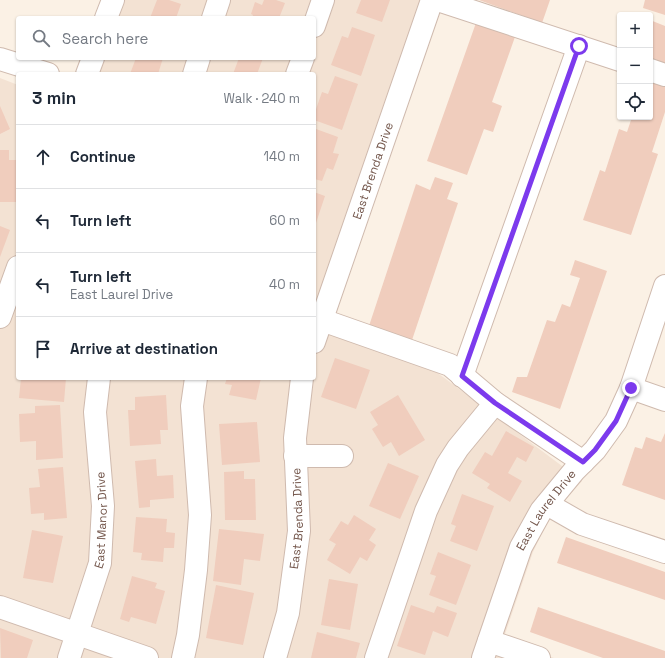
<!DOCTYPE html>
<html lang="en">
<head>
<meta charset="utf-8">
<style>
  body { margin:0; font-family:"Space Grotesk",sans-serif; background:#f2f2f3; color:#1f2937 }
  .controls { position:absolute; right:12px; top:12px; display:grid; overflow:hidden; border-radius:4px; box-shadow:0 1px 3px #0004 }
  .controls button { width:36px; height:36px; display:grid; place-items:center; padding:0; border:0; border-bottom:1px solid #e0e1e3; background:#fff; color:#1f2937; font:20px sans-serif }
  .stop { position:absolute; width:12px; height:12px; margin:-9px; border:3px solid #7c3aed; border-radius:50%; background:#fff }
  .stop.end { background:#7c3aed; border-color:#fff; box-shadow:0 1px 4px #0008 }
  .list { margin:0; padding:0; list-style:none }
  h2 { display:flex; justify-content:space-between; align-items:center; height:52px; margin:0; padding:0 16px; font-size:17px }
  h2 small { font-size:13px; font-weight:400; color:#747a83 }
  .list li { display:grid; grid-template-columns:26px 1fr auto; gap:12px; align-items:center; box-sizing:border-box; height:64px; padding:0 16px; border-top:1px solid #e0e1e3 }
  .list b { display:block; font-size:15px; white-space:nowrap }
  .list p { margin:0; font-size:13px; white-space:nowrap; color:#747a83 }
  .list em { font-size:13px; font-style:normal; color:#747a83 }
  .icon { flex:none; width:22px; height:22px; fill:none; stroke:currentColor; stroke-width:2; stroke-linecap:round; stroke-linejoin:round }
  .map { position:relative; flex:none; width:665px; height:658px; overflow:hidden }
  .search { position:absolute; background:#fff; box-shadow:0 1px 3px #0004; left:16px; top:16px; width:300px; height:44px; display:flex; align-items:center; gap:10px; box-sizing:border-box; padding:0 14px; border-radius:4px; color:#747a83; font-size:15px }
  .panel { position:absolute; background:#fff; box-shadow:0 1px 3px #0004; left:16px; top:72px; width:300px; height:308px; border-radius:4px }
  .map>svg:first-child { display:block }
  .residential { fill:#f3e2d3 }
  .building { fill:#f0cdbd }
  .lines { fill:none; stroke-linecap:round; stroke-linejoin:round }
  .minor-casing { stroke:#cfbaae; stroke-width:24 }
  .minor { stroke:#fff; stroke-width:22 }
  .route { stroke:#7c3aed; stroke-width:5 }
  .labels { text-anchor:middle; stroke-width:3; stroke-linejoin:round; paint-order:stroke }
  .street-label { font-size:12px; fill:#73564b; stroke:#fef5eb }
</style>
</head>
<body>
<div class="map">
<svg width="665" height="658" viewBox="0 0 665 658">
  <rect width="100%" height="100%" fill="#fbf1e5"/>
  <path class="residential" d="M118,0H444L330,330L423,362L582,481L550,517L533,552L503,640L554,658H0V78L18,85V378H314V74H93L98,58H314V18H112Z"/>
  <g class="building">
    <path d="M157,0H169L181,4L176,18H150Z"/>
    <path d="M264,0H276L285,3L279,18H252L253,15L251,14L255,2L262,5Z"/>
    <path d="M361,0H390L382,22L356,13Z"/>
    <path d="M479,0H550L542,23Z"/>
    <path d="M645,0H665V15L643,8Z"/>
    <path d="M477,20L516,34L492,102L502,106L493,132L484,129L467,175L427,161Z"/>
    <path d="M650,20L665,26V65L650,60Z"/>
    <path d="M352,27L375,35L361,76L331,65L342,36L348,38Z"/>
    <path d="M136,58H163L158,74H130Z"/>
    <path d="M239,58H263L257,74H233Z"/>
    <path d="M335,76L358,84L342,130L314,120V115L322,92L328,94Z"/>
    <path d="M650,82L665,87V112L652,152L658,154L631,235L583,220L600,170L605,172L619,129L627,132L632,117H650Z"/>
    <path d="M0,106L10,129L0,134Z"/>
    <path d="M316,129L338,137L333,153L339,154L333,170L327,168L322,181L314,179V136Z"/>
    <path d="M0,150H9V160H18V202H0Z"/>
    <path d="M435,177L453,183L447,199L458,203L411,343L368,329L416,184L430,190Z"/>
    <path d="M314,192L325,196L315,226H314Z"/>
    <path d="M0,226L10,230L0,257Z"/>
    <path d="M575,260L607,271L560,409L512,392L517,377H527L547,320L555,322L562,304L570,307L580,278L570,275Z"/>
    <path d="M335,358L370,370L356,409L321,397Z"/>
    <path d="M21,378H66L64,402L19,398Z"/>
    <path d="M227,378H261L256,400L229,395L232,385L225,384Z"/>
    <path d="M166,395L168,430H160L161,444L130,446L128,410H135V397Z"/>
    <path d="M398,395L425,440L399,456L391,442L383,447L372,429L378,425L370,412Z"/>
    <path d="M60,405L63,458L36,460V441L20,442L19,414L35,413V406Z"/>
    <path d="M257,422L260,462L222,465L219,424Z"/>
    <path d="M506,431L534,447L526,462L517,457L508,473L522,481L510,502L487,488L490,484L472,473L485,452L492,456Z"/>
    <path d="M665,433V500L622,485L635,447L642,449L646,437L661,442Z"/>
    <path d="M156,459L157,476L173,475L174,498L150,500V507L139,508L135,461Z"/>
    <path d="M388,463L419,476L400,519L369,506Z"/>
    <path d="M63,467L67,518L44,520V513L31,514L29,488L40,487L38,469Z"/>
    <path d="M244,471V479H255L256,520H225L224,472Z"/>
    <path d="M462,494L494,506L477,551L450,541L456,526L451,524Z"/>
    <path d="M354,515L376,529L369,540L376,545L367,561L360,557L350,574L327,560L336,544L329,540L341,521L348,525Z"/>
    <path d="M136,517L167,519L166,532L175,533L174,548H164L163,562L141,560L142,553L133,552Z"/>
    <path d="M219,529L264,534L260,561L244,559L241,585L213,581Z"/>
    <path d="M32,530L63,536L53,583L23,578Z"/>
    <path d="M566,537L665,572V600L557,563Z"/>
    <path d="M438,552L471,565L456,605L429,595L436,576L430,574Z"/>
    <path d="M132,576L157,583L155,588L165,591L156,624L131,617L129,622L120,619Z"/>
    <path d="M329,579L358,584L350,630L321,625Z"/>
    <path d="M216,585L254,593L243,645L206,638Z"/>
    <path d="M411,605L434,613L437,606L457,613L448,637L433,631L425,655L397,646Z"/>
    <path d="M538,607L665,651V658H603L530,632Z"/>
    <path d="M0,628L33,640L27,658H1Z"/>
    <path d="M317,632L360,643L356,658H311Z"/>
  </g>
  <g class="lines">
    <defs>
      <g id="minor">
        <path d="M438,0L620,60"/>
        <path d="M106,18L113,0"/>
        <path d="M213,18L219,0"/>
        <path d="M314,26L323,0"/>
        <path d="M0,59L48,74"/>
        <path d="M650,70L665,75"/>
        <path d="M87,74L93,58"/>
        <path d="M194,74L199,58"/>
        <path d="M297,74L303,58"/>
        <path d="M0,317L18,267"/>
        <path d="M322,320L450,365L495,403L583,462"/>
        <path id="s1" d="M314,342L432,0"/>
        <path d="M462,376L579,46"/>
        <path d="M631,388L665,400"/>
        <path d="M295,456H342"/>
        <path d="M547,504L582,524L665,552"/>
        <path d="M0,607L147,658"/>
        <path d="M489,641L539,658"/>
        <path id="s2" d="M69,658L100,563L103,506L95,412L99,378"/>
        <path d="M183,658L188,635L196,570L200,515L192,406L196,378"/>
        <path id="s3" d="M275,658L288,613L299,531L295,438L302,378"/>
        <path d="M376,658L426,511L447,465L458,448L495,403"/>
        <path id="s4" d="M483,658L521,547L541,511L574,471L595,450L616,421L631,388L665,286"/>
      </g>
    </defs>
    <use href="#minor" class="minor-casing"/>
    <use href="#minor" class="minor"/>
  </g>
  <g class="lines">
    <path class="route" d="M579,46L462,376L495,403L583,462L595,450L616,421L631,388"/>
  </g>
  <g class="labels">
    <g class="street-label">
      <text dy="4" stroke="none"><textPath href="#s1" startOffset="181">East Brenda Drive</textPath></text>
      <text dy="4" stroke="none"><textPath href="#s4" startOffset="162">East Laurel Drive</textPath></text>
      <text dy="4" stroke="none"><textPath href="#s3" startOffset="142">East Brenda Drive</textPath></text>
      <text dy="4" stroke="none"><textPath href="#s2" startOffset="143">East Manor Drive</textPath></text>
    </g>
  </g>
</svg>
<div class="controls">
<button>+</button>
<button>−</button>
<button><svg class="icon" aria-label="locate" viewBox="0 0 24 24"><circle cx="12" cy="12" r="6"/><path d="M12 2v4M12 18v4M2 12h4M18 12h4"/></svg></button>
</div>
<div class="stop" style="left:579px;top:46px"></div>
<div class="stop end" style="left:631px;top:388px"></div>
<div class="search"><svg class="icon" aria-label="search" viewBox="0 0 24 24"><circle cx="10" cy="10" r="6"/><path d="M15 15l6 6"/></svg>Search here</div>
<section class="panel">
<h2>3 min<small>Walk · 240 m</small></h2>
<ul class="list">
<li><svg class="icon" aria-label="ahead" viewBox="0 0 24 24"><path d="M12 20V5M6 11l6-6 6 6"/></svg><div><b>Continue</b></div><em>140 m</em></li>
<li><svg class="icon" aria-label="left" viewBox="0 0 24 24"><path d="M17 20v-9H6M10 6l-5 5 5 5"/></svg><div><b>Turn left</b></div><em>60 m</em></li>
<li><svg class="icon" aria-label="left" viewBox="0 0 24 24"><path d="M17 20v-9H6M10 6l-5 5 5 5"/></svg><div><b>Turn left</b><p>East Laurel Drive</p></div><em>40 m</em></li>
<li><svg class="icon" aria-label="arrive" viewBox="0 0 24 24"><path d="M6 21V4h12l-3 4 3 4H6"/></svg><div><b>Arrive at destination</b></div></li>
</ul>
</section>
</div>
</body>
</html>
